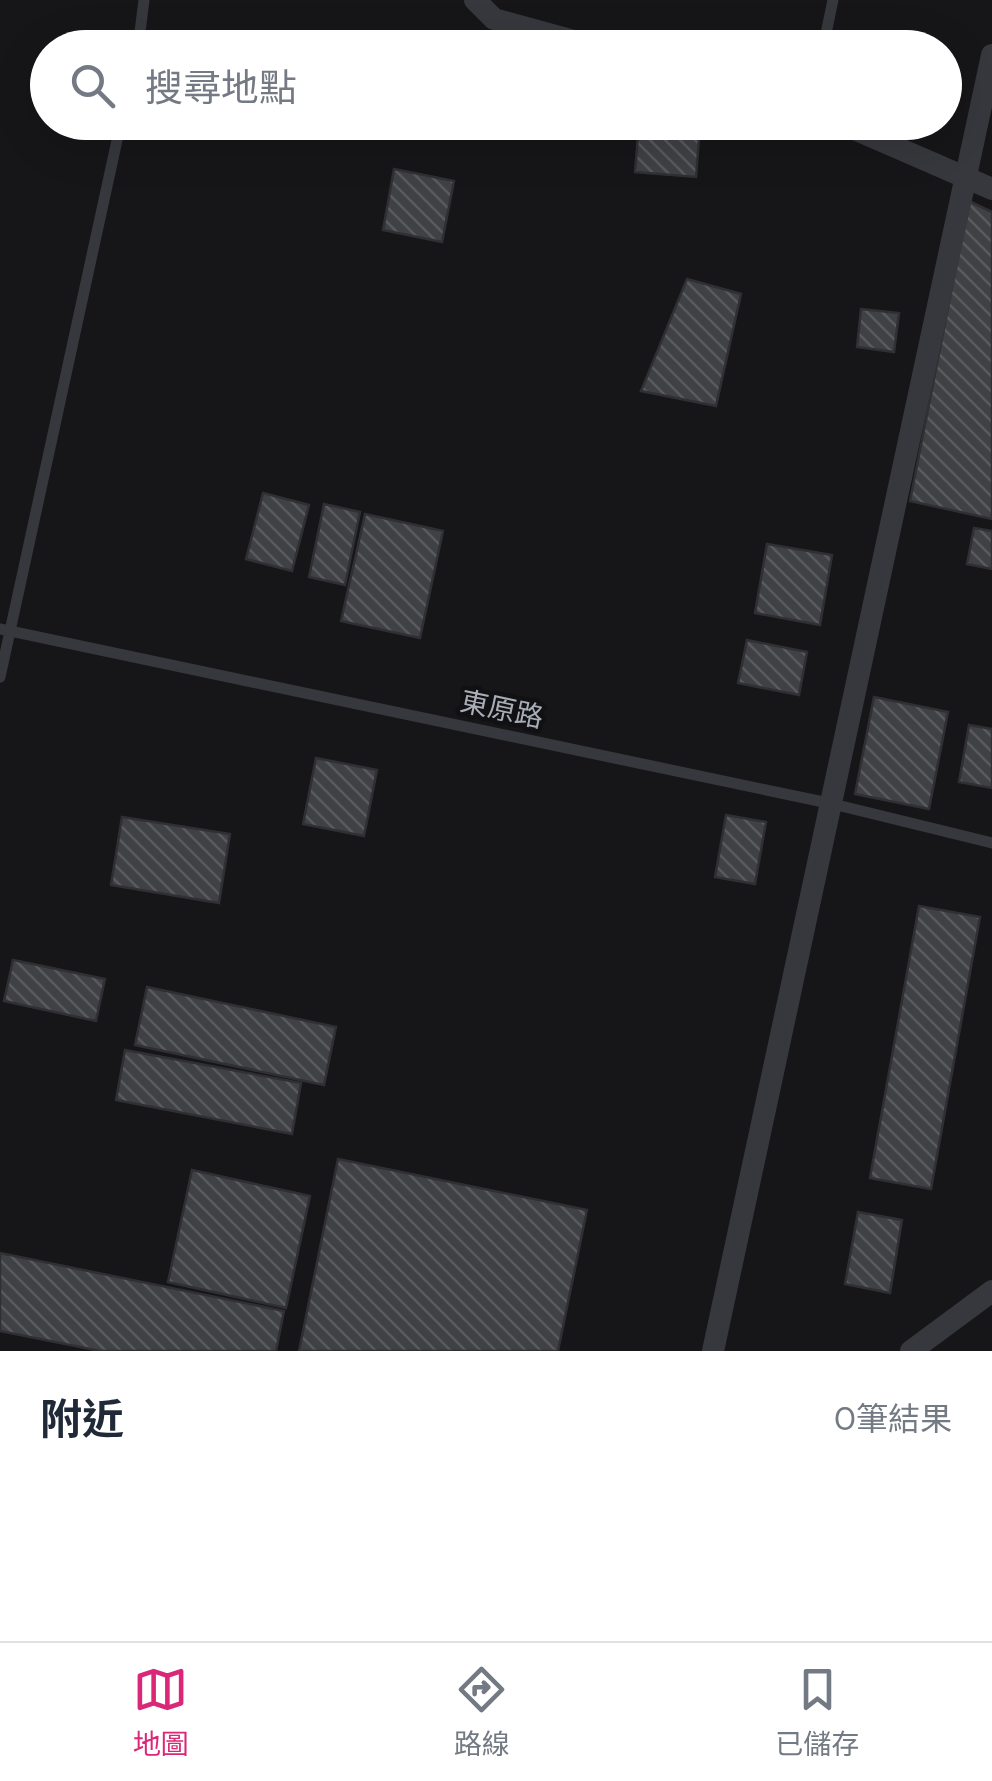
<!DOCTYPE html>
<html lang="zh-TW">
<head>
<meta charset="utf-8">
<style>
  body { margin:0; font-family:"DM Sans","Noto Sans TC",sans-serif; background:#f2f2f3; color:#1f2937 }
  .list { margin:0; padding:0; list-style:none }
  h2 { display:flex; justify-content:space-between; align-items:center; height:130px; margin:0; padding:0 40px; font-size:42px }
  h2 small { font-size:32px; font-weight:400; color:#747a83 }
  .icon { flex:none; width:55px; height:55px; fill:none; stroke:currentColor; stroke-width:2; stroke-linecap:round; stroke-linejoin:round }
  .map { position:relative; flex:none; width:992px; height:1351px; overflow:hidden }
  .search { position:absolute; background:#fff; box-shadow:0 10px 40px #0002; left:30px; right:30px; top:30px; height:110px; display:flex; align-items:center; gap:25px; box-sizing:border-box; padding:0 35px; border-radius:55px; color:#747a83; font-size:38px }
  .sheet { height:290px; background:#fff }
  nav { display:flex; justify-content:space-around; align-items:center; box-sizing:border-box; height:140px; border-top:2px solid #e0e1e3; background:#fff; font-size:28px; color:#747a83 }
  nav a { display:grid; justify-items:center; gap:5px }
  nav .on { color:#db2777 }
  .map>svg:first-child { display:block }
  .building { fill:url(#building-back-hatch); stroke:#303034; stroke-width:2.5 }
  .lines { fill:none; stroke-linecap:round; stroke-linejoin:round }
  .lane { stroke:#37383d; stroke-width:11 }
  .street { stroke:#37383d; stroke-width:22 }
  .labels { text-anchor:middle; stroke-width:9; stroke-linejoin:round; paint-order:stroke }
  .street-label { font-size:28px; fill:#a8adb8; stroke:#111113 }
</style>
</head>
<body>
<div class="map">
<svg width="992" height="1351" viewBox="0 0 992 1351">
  <defs>
    <pattern id="building-back-hatch" width="6" height="6" patternUnits="userSpaceOnUse" patternTransform="scale(2.5)"><rect width="6" height="6" fill="#404145"/><path d="M-1 5l2 2M0 0l6 6M5-1l2 2" fill="none" stroke="#595a5e"/></pattern>
  </defs>
  <rect width="100%" height="100%" fill="#161618"/>
  <g class="building">
    <path d="M639,123L700,127L696,177L635,172Z"/>
    <path d="M394,169L454,181L442,242L383,230Z"/>
    <path d="M969,201L992,212V519L910,501Z"/>
    <path d="M687,279L741,294L716,406L641,391Z"/>
    <path d="M861,309L899,313L894,352L857,347Z"/>
    <path d="M263,493L309,505L292,571L246,559Z"/>
    <path d="M324,504L360,512L345,585L309,577Z"/>
    <path d="M365,514L443,531L420,638L341,621Z"/>
    <path d="M974,528L992,531V569L967,564Z"/>
    <path d="M767,544L832,555L820,625L755,613Z"/>
    <path d="M747,640L807,652L799,695L738,683Z"/>
    <path d="M874,697L948,712L929,809L855,794Z"/>
    <path d="M969,725L992,729V788L959,782Z"/>
    <path d="M316,758L377,770L364,836L303,824Z"/>
    <path d="M726,815L766,822L755,884L715,877Z"/>
    <path d="M122,817L230,834L219,903L111,885Z"/>
    <path d="M919,906L980,917L931,1189L870,1178Z"/>
    <path d="M13,960L105,979L96,1021L4,1001Z"/>
    <path d="M147,987L336,1027L324,1085L135,1045Z"/>
    <path d="M125,1050L301,1083L292,1134L116,1100Z"/>
    <path d="M338,1159L587,1210L558,1351H299Z"/>
    <path d="M192,1170L310,1196L286,1308L168,1282Z"/>
    <path d="M858,1212L902,1220L890,1293L845,1284Z"/>
    <path d="M0,1253L284,1311L276,1351H100L0,1331Z"/>
  </g>
  <g class="lines">
    <g class="lane">
      <path d="M138,48L144,0"/>
      <path d="M823,48L833,0"/>
      <path d="M0,629L833,804L992,843"/>
      <path d="M0,677L121,122"/>
    </g>
    <g class="street">
      <path d="M475,0L494,19L600,48"/>
      <path d="M838,122L992,189"/>
      <path d="M713,1351L992,55"/>
      <path d="M911,1351L992,1291"/>
    </g>
  </g>
  <g class="labels">
    <g class="street-label">
      <text transform="translate(502 709) rotate(12)" y="10">東原路</text>
    </g>
  </g>
</svg>
<div class="search"><svg class="icon" aria-label="search" viewBox="0 0 24 24"><circle cx="10" cy="10" r="6"/><path d="M15 15l6 6"/></svg>搜尋地點</div>
</div>
<section class="sheet">
<h2>附近<small>0筆結果</small></h2>
<ul class="list">
</ul>
</section>
<nav>
<a class="on"><svg class="icon" aria-label="map" viewBox="0 0 24 24"><path d="M3 6l6-2 6 2 6-2v14l-6 2-6-2-6 2zM9 4v14M15 6v14"/></svg>地圖</a>
<a><svg class="icon" aria-label="directions" viewBox="0 0 24 24"><path d="M12 3l9 9-9 9-9-9zM9 14v-3h6M13 9l2 2-2 2"/></svg>路線</a>
<a><svg class="icon" aria-label="saved" viewBox="0 0 24 24"><path d="M7 4h10v16l-5-4-5 4z"/></svg>已儲存</a>
</nav>
</body>
</html>
